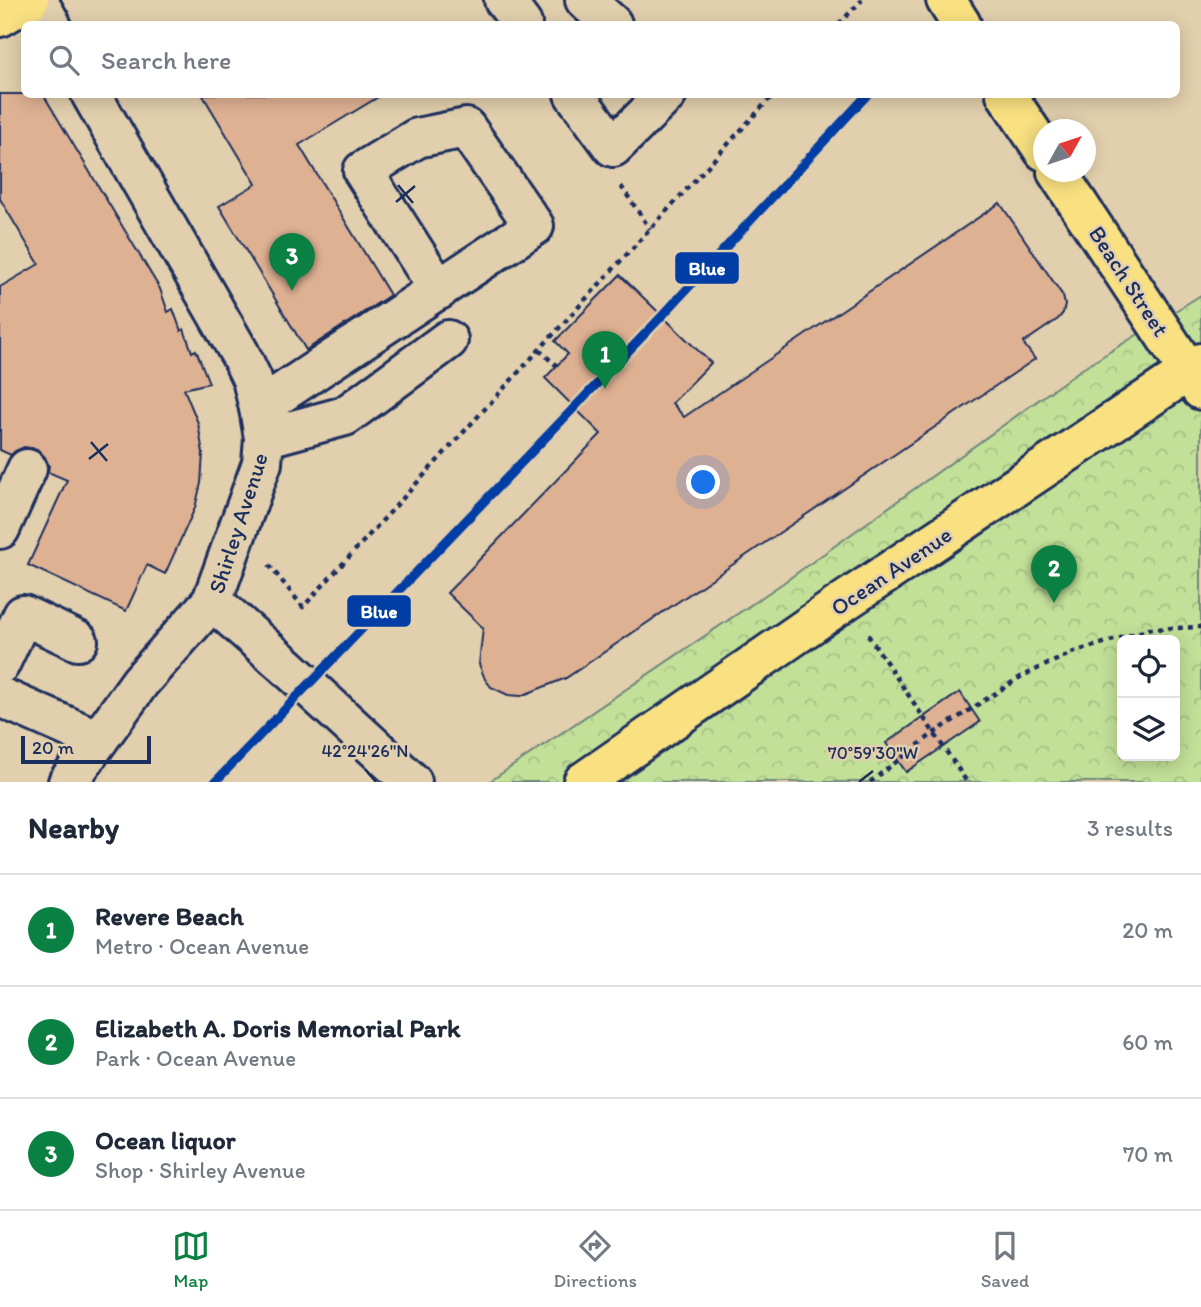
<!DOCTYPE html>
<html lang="en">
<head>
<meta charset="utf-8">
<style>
  body { margin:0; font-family:Itim,sans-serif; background:#f2f2f3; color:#1f2937 }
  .controls { position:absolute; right:21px; bottom:21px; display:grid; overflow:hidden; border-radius:10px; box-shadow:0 4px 18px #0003 }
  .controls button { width:63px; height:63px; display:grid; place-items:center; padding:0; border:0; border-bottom:2px solid #e0e1e3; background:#fff; color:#1f2937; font:35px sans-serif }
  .compass { position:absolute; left:1033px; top:119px; width:63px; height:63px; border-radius:50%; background:#fff; box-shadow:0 4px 18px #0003; rotate:50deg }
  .scale { position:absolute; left:21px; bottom:18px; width:130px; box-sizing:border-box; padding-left:7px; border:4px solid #1b2f5e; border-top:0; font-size:19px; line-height:24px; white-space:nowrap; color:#1b2f5e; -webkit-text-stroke:5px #e2cfad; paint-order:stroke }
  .you { position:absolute; left:704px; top:483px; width:24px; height:24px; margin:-18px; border:5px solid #fff; border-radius:50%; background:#1a73e8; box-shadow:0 0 0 10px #1a73e833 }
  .badge { display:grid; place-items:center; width:46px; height:46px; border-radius:50%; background:#0b8043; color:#fff; font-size:23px; font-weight:700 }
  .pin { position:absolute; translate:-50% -58px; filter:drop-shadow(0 2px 4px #0008) }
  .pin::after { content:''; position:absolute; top:37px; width:24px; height:21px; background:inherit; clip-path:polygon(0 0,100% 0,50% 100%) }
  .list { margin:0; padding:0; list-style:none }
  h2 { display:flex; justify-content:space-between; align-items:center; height:91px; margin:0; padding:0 28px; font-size:30px }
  h2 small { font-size:23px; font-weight:400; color:#747a83 }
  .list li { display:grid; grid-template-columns:46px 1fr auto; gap:21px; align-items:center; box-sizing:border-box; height:112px; padding:0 28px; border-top:2px solid #e0e1e3 }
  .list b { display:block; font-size:26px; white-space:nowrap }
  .list p { margin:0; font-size:23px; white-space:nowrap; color:#747a83 }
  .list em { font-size:23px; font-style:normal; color:#747a83 }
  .icon { flex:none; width:38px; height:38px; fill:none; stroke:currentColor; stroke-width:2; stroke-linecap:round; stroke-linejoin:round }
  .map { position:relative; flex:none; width:1201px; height:782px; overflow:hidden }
  .search { position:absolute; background:#fff; box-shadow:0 4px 18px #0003; left:21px; right:21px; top:21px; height:77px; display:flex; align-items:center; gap:18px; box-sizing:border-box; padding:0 24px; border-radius:10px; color:#747a83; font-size:26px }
  .sheet { height:427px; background:#fff }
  nav { display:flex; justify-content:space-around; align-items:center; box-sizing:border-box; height:98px; border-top:2px solid #e0e1e3; background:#fff; font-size:19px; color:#747a83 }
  nav a { display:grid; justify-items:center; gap:4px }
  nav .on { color:#0b8043 }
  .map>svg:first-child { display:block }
  .park { fill:url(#park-crowns); stroke:#6e887b; stroke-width:2; fill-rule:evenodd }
  .building { fill:#dfb193; stroke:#1b2f5e; stroke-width:2 }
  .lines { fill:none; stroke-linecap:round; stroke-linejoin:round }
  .minor-casing { stroke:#1b2f5e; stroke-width:44 }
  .major-casing { stroke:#1b2f5e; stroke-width:44 }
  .path { stroke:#1b2f5e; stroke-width:4.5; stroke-dasharray:5 5; stroke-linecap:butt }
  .minor { stroke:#e2cfad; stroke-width:38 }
  .major { stroke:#f9e181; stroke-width:38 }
  .metro-1-casing { stroke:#e2cfad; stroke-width:14 }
  .metro-1 { stroke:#003da5; stroke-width:9 }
  .ticks { fill:none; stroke:#1b2f5e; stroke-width:2.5 }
  .labels { text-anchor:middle; stroke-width:5; stroke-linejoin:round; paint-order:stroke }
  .street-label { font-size:23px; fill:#1b2f5e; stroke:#e2cfad }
  .ticks-label { font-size:18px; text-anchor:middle; fill:#1b2f5e; stroke:#e2cfad; stroke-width:5; stroke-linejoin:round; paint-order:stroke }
  .line-badge { stroke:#e2cfad; stroke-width:2.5 }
  .badge-label { font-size:19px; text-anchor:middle; font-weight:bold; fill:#fff }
</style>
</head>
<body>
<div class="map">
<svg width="1201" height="782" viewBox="0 0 1201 782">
  <defs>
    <pattern id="park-crowns" width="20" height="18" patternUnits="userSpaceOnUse" patternTransform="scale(1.75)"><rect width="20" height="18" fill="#c2e098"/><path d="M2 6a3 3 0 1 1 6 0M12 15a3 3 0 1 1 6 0" fill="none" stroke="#a6c085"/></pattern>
  </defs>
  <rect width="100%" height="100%" fill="#e2cfad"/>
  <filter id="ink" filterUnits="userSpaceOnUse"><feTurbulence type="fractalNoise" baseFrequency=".0143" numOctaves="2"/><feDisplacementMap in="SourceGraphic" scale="14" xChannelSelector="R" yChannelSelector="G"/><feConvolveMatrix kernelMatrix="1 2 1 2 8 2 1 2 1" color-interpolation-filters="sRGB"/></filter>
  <g filter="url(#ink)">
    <path class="park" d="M1201,295V782H489L783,583L1079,371ZM1122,640H1175V756H1122Z"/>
    <g class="building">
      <path d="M0,94H43L160,289L168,312L173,309L181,331L184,329L192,352L196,350L209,383L184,389L198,423L203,453L201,483L195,508L165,574L147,565L126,611L28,565L67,480L48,472L49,466L45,457L37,449L24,447L15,451L11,455L0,450V287L39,264L0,199Z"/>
      <path d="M202,94H383L299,145L390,295L306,350L219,206L256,184Z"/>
      <path d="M1000,203L1063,296L1065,305L1063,313L1058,319L1023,343L1035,359L566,678L521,696L508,695L491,687L485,679L479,664L483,628L447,593L601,434L545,378L568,354L555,341L620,275L711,363L672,403L684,417Z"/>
      <path d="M960,692L980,722L906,772L886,743Z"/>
    </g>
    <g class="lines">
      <defs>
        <g id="minor">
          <path d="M37,0L51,24"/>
          <path d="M504,0L522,24"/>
          <path d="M585,0L612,24"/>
          <path d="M574,94L613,147L667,94"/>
          <path d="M259,408L534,226L466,128L417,138L363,171L439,290"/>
          <path d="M264,438L345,416L448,340"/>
          <path d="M0,529L27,469"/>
          <path d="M212,601L285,665L412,782"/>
          <path d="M0,664L23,615L78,641"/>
          <path d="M0,697L98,740"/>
          <path d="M68,782L140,682L212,601L262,463L264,438L259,408L252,379L240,354L91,94"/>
        </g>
        <g id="major">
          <path d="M946,0L961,24"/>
          <path d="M0,17L29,0"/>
          <path d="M1006,94L1044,151"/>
          <path d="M1057,172L1201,390"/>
          <path d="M583,782L845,601L1201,363"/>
        </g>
      </defs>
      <use href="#minor" class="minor-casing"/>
      <use href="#major" class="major-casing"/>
      <g class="path">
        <path d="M839,24L862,0"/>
        <path d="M621,186L650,229"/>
        <path d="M539,350L557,366"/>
        <path d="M269,565L303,607L774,94"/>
        <path d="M868,635L967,782"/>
        <path d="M870,782L934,733L1022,676L1074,652L1150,629L1201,627"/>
      </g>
      <use href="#minor" class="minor"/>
      <use href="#major" class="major"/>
      <defs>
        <path id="metro-1" d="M215,782L662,316L868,94"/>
      </defs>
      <use href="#metro-1" class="metro-1-casing"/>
      <use href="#metro-1" class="metro-1"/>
    </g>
  </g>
  <path class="ticks" d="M398,185L413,203M396,202L415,186M91,442L107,461M89,459L108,444M365,769L376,782M859,782L873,771"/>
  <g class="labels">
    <g class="street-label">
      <text transform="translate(1129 281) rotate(57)" y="8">Beach Street</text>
      <text transform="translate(238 523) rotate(-72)" y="8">Shirley Avenue</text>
      <text transform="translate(891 571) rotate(-34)" y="8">Ocean Avenue</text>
    </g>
  </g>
  <g class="ticks-label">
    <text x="365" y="757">42°24'26"N</text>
    <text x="873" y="759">70°59'30"W</text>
  </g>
  <g class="line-badge">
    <rect x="674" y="251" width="66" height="34" rx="7" fill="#003da5"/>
    <rect x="346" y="594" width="66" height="34" rx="7" fill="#003da5"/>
  </g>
  <g class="badge-label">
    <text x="707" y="275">Blue</text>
    <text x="379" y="618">Blue</text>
  </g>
</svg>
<div class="controls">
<button><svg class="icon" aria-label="locate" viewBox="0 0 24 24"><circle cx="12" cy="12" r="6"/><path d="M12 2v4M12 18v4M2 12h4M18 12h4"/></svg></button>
<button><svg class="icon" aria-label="layers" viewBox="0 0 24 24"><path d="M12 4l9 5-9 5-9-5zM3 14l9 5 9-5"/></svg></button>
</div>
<svg class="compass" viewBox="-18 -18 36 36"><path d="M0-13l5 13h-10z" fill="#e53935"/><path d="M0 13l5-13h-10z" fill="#747a83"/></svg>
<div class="scale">20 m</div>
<div class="you"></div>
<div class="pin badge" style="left:605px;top:389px">1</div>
<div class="pin badge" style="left:1054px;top:603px">2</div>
<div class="pin badge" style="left:292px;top:291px">3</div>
<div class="search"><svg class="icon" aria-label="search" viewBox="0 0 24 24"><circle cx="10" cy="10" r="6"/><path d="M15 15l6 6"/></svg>Search here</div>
</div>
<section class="sheet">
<h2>Nearby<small>3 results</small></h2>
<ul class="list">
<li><span class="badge">1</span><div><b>Revere Beach</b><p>Metro · Ocean Avenue</p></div><em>20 m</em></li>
<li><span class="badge">2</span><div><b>Elizabeth A. Doris Memorial Park</b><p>Park · Ocean Avenue</p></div><em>60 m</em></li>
<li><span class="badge">3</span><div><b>Ocean liquor</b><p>Shop · Shirley Avenue</p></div><em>70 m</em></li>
</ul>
</section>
<nav>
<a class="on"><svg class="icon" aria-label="map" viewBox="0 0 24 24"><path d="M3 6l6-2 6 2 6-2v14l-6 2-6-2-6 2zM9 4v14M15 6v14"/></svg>Map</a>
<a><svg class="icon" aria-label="directions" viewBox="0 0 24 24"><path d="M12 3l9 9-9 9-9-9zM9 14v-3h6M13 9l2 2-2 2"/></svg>Directions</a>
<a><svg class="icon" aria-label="saved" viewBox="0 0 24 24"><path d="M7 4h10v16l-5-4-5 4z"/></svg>Saved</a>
</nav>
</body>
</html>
